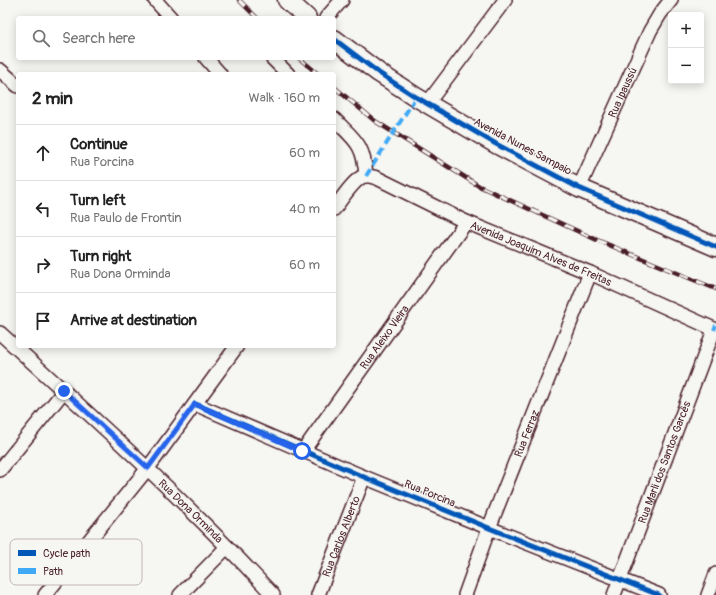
<!DOCTYPE html>
<html lang="en">
<head>
<meta charset="utf-8">
<style>
  body { margin:0; font-family:Pangolin,sans-serif; background:#f2f2f2; color:#222 }
  .controls { position:absolute; right:12px; top:12px; display:grid; overflow:hidden; border-radius:4px; box-shadow:0 2px 10px #0003 }
  .controls button { width:36px; height:36px; display:grid; place-items:center; padding:0; border:0; border-bottom:1px solid #e0e0e0; background:#fff; color:#222; font:20px sans-serif }
  .stop { position:absolute; width:12px; height:12px; margin:-9px; border:3px solid #2563eb; border-radius:50%; background:#fff }
  .stop.end { background:#2563eb; border-color:#fff; box-shadow:0 1px 4px #0008 }
  .list { margin:0; padding:0; list-style:none }
  h2 { display:flex; justify-content:space-between; align-items:center; height:52px; margin:0; padding:0 16px; font-size:17px }
  h2 small { font-size:13px; font-weight:400; color:#767676 }
  .list li { display:grid; grid-template-columns:26px 1fr auto; gap:12px; align-items:center; box-sizing:border-box; height:56px; padding:0 16px; border-top:1px solid #e0e0e0 }
  .list b { display:block; font-size:15px; white-space:nowrap }
  .list p { margin:0; font-size:13px; white-space:nowrap; color:#767676 }
  .list em { font-size:13px; font-style:normal; color:#767676 }
  .icon { flex:none; width:22px; height:22px; fill:none; stroke:currentColor; stroke-width:2; stroke-linecap:round; stroke-linejoin:round }
  .map { position:relative; flex:none; width:716px; height:595px; overflow:hidden }
  .search { position:absolute; background:#fff; box-shadow:0 2px 10px #0003; left:16px; top:16px; width:320px; height:44px; display:flex; align-items:center; gap:10px; box-sizing:border-box; padding:0 14px; border-radius:4px; color:#767676; font-size:15px }
  .panel { position:absolute; background:#fff; box-shadow:0 2px 10px #0003; left:16px; top:72px; width:320px; height:276px; border-radius:4px }
  .map>svg:first-child { display:block }
  .lines { fill:none; stroke-linecap:round; stroke-linejoin:round }
  .street-casing { stroke:#4a1f2b; stroke-width:16 }
  .secondary-casing { stroke:#4a1f2b; stroke-width:21 }
  .street { stroke:#f6f6f2; stroke-width:13 }
  .secondary { stroke:#f6f6f2; stroke-width:18 }
  .rail-casing { stroke:#4a1f2b; stroke-width:4.5 }
  .rail { stroke:#f6f6f2; stroke-width:3; stroke-dasharray:9; stroke-linecap:butt }
  .quiet { stroke:#3fa9f5; stroke-width:4; stroke-dasharray:8 4; stroke-linecap:butt }
  .cycleway-casing { stroke:#f6f6f2; stroke-width:8 }
  .cycleway { stroke:#0057b8; stroke-width:5 }
  .route { stroke:#2563eb; stroke-width:5 }
  .labels { text-anchor:middle; stroke-width:3; stroke-linejoin:round; paint-order:stroke }
  .street-label { font-size:11px; fill:#4a1f2b; stroke:#f6f6f2 }
  .key { fill:#f6f6f2; stroke:#c2b6b6; stroke-width:1 }
  .key-label { font-size:11px; fill:#4a1f2b }
</style>
</head>
<body>
<div class="map">
<svg width="716" height="595" viewBox="0 0 716 595">
  <rect width="100%" height="100%" fill="#f6f6f2"/>
  <filter id="ink" filterUnits="userSpaceOnUse"><feTurbulence type="fractalNoise" baseFrequency=".025" numOctaves="2"/><feDisplacementMap in="SourceGraphic" scale="8" xChannelSelector="R" yChannelSelector="G"/><feConvolveMatrix kernelMatrix="1 2 1 2 8 2 1 2 1" color-interpolation-filters="sRGB"/></filter>
  <g filter="url(#ink)">
    <g class="lines">
      <defs>
        <g id="street">
          <path d="M155,0L171,18"/>
          <path d="M326,18L342,0"/>
          <path d="M206,58L220,74"/>
          <path d="M272,58L288,74"/>
          <path d="M0,70L18,86"/>
          <path d="M427,104L505,0"/>
          <path d="M334,119C355,140 364,144 366,176"/>
          <path id="s1" d="M579,188L650,31L660,14L671,0"/>
          <path id="s2" d="M334,209C340,201 354,179 364,176C368,175 373,177 377,178L466,222L590,273L716,330"/>
          <path id="s3" d="M0,333C94,418 187,502 273,595"/>
          <path d="M195,404L364,477L489,528L659,595"/>
          <path id="s4" d="M303,451L466,222"/>
          <path d="M0,470L64,391"/>
          <path d="M45,595L148,468L237,346"/>
          <path d="M180,595L227,547"/>
          <path id="s5" d="M318,595L364,477"/>
          <path id="s6" d="M465,595L489,528L590,273"/>
          <path id="s7" d="M614,595L714,330"/>
          <path d="M708,595L716,574"/>
        </g>
        <g id="secondary">
          <path d="M287,0L307,18"/>
          <path d="M334,39L379,73L416,97L496,144L579,188L716,247"/>
        </g>
      </defs>
      <use href="#street" class="street-casing"/>
      <use href="#secondary" class="secondary-casing"/>
      <use href="#street" class="street"/>
      <use href="#secondary" class="secondary"/>
      <defs>
        <g id="rail">
          <path d="M239,0L257,18"/>
          <path d="M299,58L318,74"/>
          <path d="M334,87L375,121L479,186L597,240L716,289"/>
        </g>
      </defs>
      <use href="#rail" class="rail-casing"/>
      <use href="#rail" class="rail"/>
      <g class="quiet">
        <path d="M366,176L416,97"/>
        <path d="M714,330L716,325"/>
      </g>
      <defs>
        <g id="cycleway">
          <path d="M334,39L379,73L416,97L496,144L579,188L716,247"/>
          <path d="M195,404L364,477L489,528L659,595"/>
        </g>
      </defs>
      <use href="#cycleway" class="cycleway-casing"/>
      <use href="#cycleway" class="cycleway"/>
    </g>
  </g>
  <g class="lines" filter="url(#ink)">
    <path class="route" d="M64,391L148,468L195,404L302,451"/>
  </g>
  <g class="labels">
    <g class="street-label">
      <text dy="4" stroke="none"><textPath href="#s1" startOffset="105">Rua Ipaussú</textPath></text>
      <text transform="translate(523 146) rotate(28)" y="4">Avenida Nunes Sampaio</text>
      <text dy="4" stroke="none"><textPath href="#s2" startOffset="239">Avenida Joaquim Alves de Freitas</textPath></text>
      <text dy="4" stroke="none"><textPath href="#s4" startOffset="140">Rua Aleixo Vieira</textPath></text>
      <text dy="4" stroke="none"><textPath href="#s6" startOffset="173">Rua Ferraz</textPath></text>
      <text dy="4" stroke="none"><textPath href="#s7" startOffset="142">Rua Marli dos Santos Garcês</textPath></text>
      <text transform="translate(430 493) rotate(22)" y="4">Rua Porcina</text>
      <text dy="4" stroke="none"><textPath href="#s3" startOffset="261">Rua Dona Orminda</textPath></text>
      <text dy="4" stroke="none"><textPath href="#s5" startOffset="63">Rua Carlos Alberto</textPath></text>
    </g>
  </g>
  <rect x="10" y="539" width="132" height="46" rx="6" class="key"/>
  <rect x="18" y="550" width="18" height="6" fill="#0057b8"/>
  <rect x="18" y="568" width="18" height="6" fill="#3fa9f5"/>
  <g class="key-label">
    <text x="43" y="557">Cycle path</text>
    <text x="43" y="575">Path</text>
  </g>
</svg>
<div class="controls">
<button>+</button>
<button>−</button>
</div>
<div class="stop" style="left:302px;top:451px"></div>
<div class="stop end" style="left:64px;top:391px"></div>
<div class="search"><svg class="icon" aria-label="search" viewBox="0 0 24 24"><circle cx="10" cy="10" r="6"/><path d="M15 15l6 6"/></svg>Search here</div>
<section class="panel">
<h2>2 min<small>Walk · 160 m</small></h2>
<ul class="list">
<li><svg class="icon" aria-label="ahead" viewBox="0 0 24 24"><path d="M12 20V5M6 11l6-6 6 6"/></svg><div><b>Continue</b><p>Rua Porcina</p></div><em>60 m</em></li>
<li><svg class="icon" aria-label="left" viewBox="0 0 24 24"><path d="M17 20v-9H6M10 6l-5 5 5 5"/></svg><div><b>Turn left</b><p>Rua Paulo de Frontin</p></div><em>40 m</em></li>
<li><svg class="icon" aria-label="right" viewBox="0 0 24 24"><path d="M7 20v-9h11M14 6l5 5-5 5"/></svg><div><b>Turn right</b><p>Rua Dona Orminda</p></div><em>60 m</em></li>
<li><svg class="icon" aria-label="arrive" viewBox="0 0 24 24"><path d="M6 21V4h12l-3 4 3 4H6"/></svg><div><b>Arrive at destination</b></div></li>
</ul>
</section>
</div>
</body>
</html>
